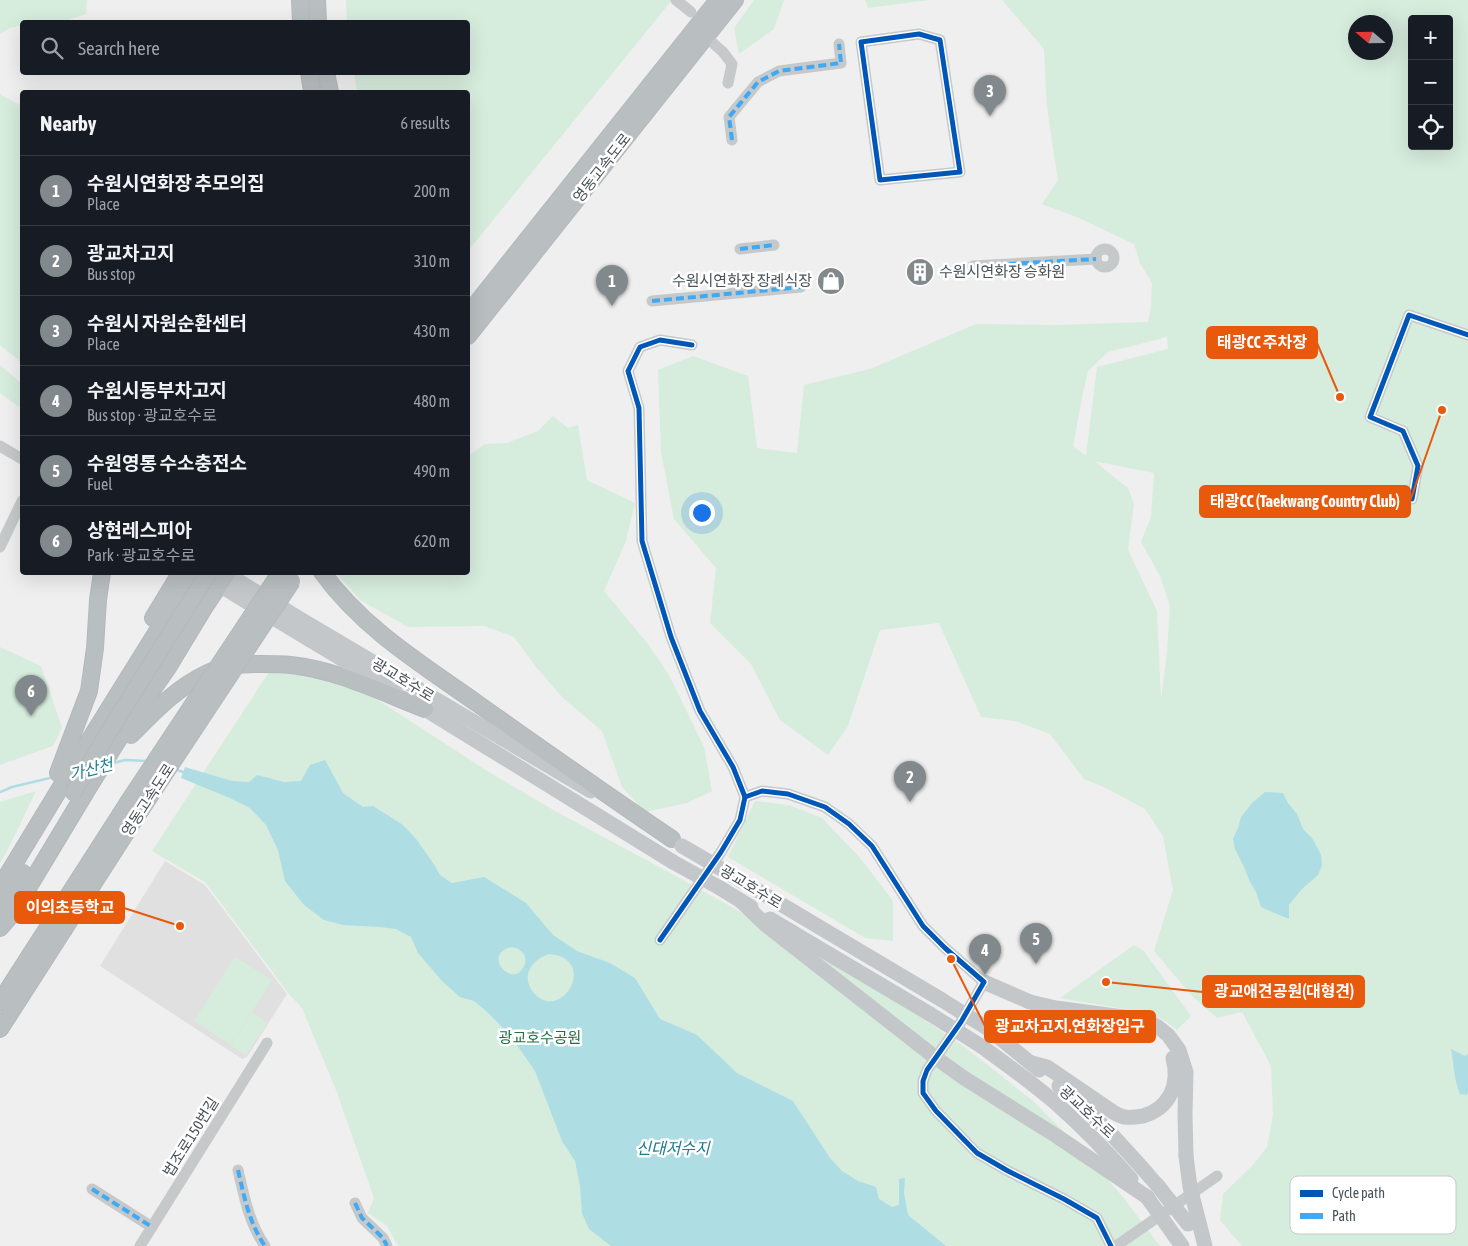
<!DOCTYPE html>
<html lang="en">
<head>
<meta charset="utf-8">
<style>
  body { margin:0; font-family:"Asap Condensed","Noto Sans KR",sans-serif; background:#242831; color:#f1f3f6 }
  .controls { position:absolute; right:15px; top:15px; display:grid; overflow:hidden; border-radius:5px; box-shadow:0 5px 20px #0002 }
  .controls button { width:45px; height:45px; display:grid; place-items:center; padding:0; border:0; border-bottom:1px solid #363941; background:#171b24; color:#f1f3f6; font:25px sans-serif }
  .compass { position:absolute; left:1348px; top:15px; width:45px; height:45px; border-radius:50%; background:#171b24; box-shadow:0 5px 20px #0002; rotate:290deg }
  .you { position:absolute; left:701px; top:512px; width:18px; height:18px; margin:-12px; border:4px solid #fff; border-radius:50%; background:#1a73e8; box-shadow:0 0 0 8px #1a73e833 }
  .badge { display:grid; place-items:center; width:32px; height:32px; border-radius:50%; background:#82898d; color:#fff; font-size:16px; font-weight:700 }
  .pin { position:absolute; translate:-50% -41px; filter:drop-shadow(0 1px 2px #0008) }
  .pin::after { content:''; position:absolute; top:26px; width:18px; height:15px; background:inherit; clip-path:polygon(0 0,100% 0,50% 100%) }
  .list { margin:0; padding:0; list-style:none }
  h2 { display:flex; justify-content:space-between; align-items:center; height:65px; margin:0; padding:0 20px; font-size:21px }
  h2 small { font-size:16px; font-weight:400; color:#9ea1a6 }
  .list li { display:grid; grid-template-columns:32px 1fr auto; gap:15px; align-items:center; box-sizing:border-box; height:70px; padding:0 20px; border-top:1px solid #363941 }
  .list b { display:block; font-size:19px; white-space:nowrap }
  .list p { margin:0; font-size:16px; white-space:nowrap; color:#9ea1a6 }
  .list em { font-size:16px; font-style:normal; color:#9ea1a6 }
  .icon { flex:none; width:28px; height:28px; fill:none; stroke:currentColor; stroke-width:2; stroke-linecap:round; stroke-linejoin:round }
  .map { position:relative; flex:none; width:1468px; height:1246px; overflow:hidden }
  .search { position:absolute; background:#171b24; box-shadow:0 5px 20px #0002; left:20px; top:20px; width:450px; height:55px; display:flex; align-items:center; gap:12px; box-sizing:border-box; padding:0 18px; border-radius:5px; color:#9ea1a6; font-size:19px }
  .panel { position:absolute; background:#171b24; box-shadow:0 5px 20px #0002; left:20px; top:90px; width:450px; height:485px; border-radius:5px }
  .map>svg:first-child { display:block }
  .education { fill:#e1e0e0 }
  .green { fill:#d6ecdd; fill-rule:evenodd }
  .water { fill:#afdde4; fill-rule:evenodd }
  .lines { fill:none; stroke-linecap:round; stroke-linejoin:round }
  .stream { stroke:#afdde4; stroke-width:2.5 }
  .highway-casing { stroke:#b4b9bd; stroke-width:18 }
  .minor { stroke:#c6c9ca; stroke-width:11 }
  .major { stroke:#c4c7c9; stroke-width:15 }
  .highway { stroke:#b9bec1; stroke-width:16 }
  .highway-bridge-casing { stroke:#b4b9bd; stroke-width:18; stroke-linecap:butt }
  .major-bridge { stroke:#c4c7c9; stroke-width:15 }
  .highway-bridge { stroke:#b9bec1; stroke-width:16 }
  .quiet { stroke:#3fa9f5; stroke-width:4; stroke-dasharray:8 4; stroke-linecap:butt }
  .cycleway-casing { stroke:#fff; stroke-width:8 }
  .cycleway { stroke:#0057b8; stroke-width:5 }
  .labels { text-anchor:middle; stroke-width:5; stroke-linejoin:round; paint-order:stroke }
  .street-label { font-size:15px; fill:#485258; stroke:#fff }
  .poi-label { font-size:15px; fill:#485258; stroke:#fff; text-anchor:start }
  .park-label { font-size:15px; fill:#227044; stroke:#fff }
  .water-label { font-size:16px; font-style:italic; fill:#1d7e8e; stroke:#fff }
  .key { fill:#fff; stroke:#c8cbcd; stroke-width:1 }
  .key-label { font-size:14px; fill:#485258 }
  .leader { fill:none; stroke:#e8590c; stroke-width:2 }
  .callout-dot { fill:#e8590c; stroke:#fff; stroke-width:2 }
  .callout { fill:#e8590c; stroke:#e8590c; stroke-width:2 }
  .callout-label { font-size:16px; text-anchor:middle; font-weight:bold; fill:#fff }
</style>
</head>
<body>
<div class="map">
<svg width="1468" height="1246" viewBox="0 0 1468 1246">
  <rect width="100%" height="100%" fill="#efefef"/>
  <path class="education" d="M165,861L205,885L287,994L247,1057L242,1059L100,966Z"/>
  <g class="green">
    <path d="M0,0H87L86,14L62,22H22V25L10,28L0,34Z"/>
    <path d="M346,0H672L468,251V92H357L354,73L468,72V22H347Z"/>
    <path d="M754,0H784L774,29L739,54L734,28Z"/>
    <path d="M865,0H929L868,8Z"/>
    <path d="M1002,0H1468V1246H1242L1220,1220L1223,1194L1254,1164L1267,1147L1273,1114L1271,1066L1242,1012L1217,1018L1192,996L1154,951L1173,890L1163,836L1145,809L1104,787L1084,779L1050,734L1015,721L981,717L939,623L880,630L848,726L828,755L780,720L751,664L710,623L716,568L674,519L661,452L658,370L693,356L748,376L757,448L797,453L804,385L870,369L976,324L1055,325L1148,322L1151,307L1152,283L1140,263L1134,244L1079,218L1042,204L1058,180L1047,108L1044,49ZM1412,19H1449V146H1412ZM1356,22H1386V52H1356ZM1167,336L1168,349L1097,367L1086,456L1073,446L1083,393L1088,371L1108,352L1160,339ZM1094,461L1154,473L1151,517L1141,542L1160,576L1170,606L1167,653L1161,699L1157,611L1128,550L1134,504L1128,488Z"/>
    <path d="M0,93L3,96L22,106V363L0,345Z"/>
    <path d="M0,365L22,384V402L19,407L0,393Z"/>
    <path d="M553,416L568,428L578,425L587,480L635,503L626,541L604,591L648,644L669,675L704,747L712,791L687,803L645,812L622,787L602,731L563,698L536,667L514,637L485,626L408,627L360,600L336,573L468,572V456L485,444L507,443L538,431Z"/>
    <path d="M0,647L41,666L62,728L53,746L0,765Z"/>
    <path d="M271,669L306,672L364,691L484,769L555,811L663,869L878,988L966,1048L1032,1100L1079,1147L1123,1197L1160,1246H398L387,1226L368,1213L374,1198L336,1090L302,1008L289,994L205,882L152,851Z"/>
    <path d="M36,791L7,851L0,863V802Z"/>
    <path d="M755,801L789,805L822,818L861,859L893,901V941L865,938L728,857Z"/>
    <path d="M1134,945L1143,950L1191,1016L1177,1030C1168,1022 1159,1017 1147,1013L1060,998Z"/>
    <path d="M235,957L272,980L231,1045L194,1021Z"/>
    <path d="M252,1013L267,1023L246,1055L231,1046Z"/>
  </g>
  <g class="water">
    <path d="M325,760L343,793L363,807L373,806L403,825L417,840L435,866L440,875L452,883L484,877L526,903L553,935L577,951L610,963L635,978L660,1019L697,1035L737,1073L793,1101L830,1158L842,1171L858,1181L876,1187L879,1199L892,1207L899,1205V1179L905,1178L904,1193L908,1215L946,1246H611L589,1229L582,1213L580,1186L575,1161L562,1141L535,1071L510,1035L485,1010L474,1001L460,997L442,981L418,953L411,937L396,929L380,927L343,925L324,920L304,905L285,881L278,850L266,825L250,808L230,798L181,778L185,767L232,781L249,782L257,775L284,782L301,781L310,765ZM511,947C521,948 529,956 524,966C513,990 481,955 511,947ZM550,954C600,960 560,1025 533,992C520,976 533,958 550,954Z"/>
    <path d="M1265,792L1283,793L1288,803L1297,814L1303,829L1312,838L1321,855L1322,865L1318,875L1302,889L1289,905V919L1270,911L1261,907L1256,892L1250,882L1244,867L1235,849L1233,839L1238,828L1241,817L1252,803Z"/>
    <path d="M1451,1049L1465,1056L1468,1054V1092L1467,1095L1460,1094C1454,1080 1454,1064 1451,1049Z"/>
  </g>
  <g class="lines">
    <g class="stream">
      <path d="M110,764L125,760L147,761"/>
      <path d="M174,769L183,772"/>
      <path d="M0,792L12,787L54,777"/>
    </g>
    <defs>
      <g id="highway">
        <path d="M300,0L301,22"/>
        <path d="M317,0L318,22"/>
        <path d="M309,72L312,92"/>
        <path d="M326,72L330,92"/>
        <path d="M468,314L718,0"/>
        <path d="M468,336L735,0"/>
        <path d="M322,572C363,629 423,665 478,704C543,750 607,795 672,839"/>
        <path d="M153,618L181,572"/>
        <path d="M131,735C155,711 176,688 208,673C225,665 242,664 260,664C270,664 281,664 291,665C337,670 381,692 425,709"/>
        <path d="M58,773L89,691L95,648L98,600L102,572"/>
        <path d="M0,887L87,744L194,572"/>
        <path d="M0,912L23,873"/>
        <path d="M0,928L13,913L87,790L120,737L167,669L204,608L228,572"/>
        <path d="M0,1002L127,804"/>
        <path d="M0,1029L140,811"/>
      </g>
    </defs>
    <use href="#highway" class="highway-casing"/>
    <g class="minor">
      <path d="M676,0L691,12"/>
      <path d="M919,34L940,40L960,172L880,180L861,42Z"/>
      <path d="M714,44L723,52L732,64L728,83"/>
      <path d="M732,140L729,117L758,82L779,71L841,63L839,44"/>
      <path d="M740,249L774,245"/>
      <circle cx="1105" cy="258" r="9"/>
      <path d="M973,266L1096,259"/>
      <path d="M652,301L801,287"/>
      <path d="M0,446L22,459"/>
      <path d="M1412,499L1418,466L1403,431L1370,417L1409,315L1468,335"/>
      <path d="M0,547L22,501"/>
      <path d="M745,797L762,791L788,794L825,807L849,824L872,846L923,926L945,948L984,982L961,1022L927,1070L923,1081V1093L936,1111L977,1153L1008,1171L1064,1199L1097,1218L1111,1246"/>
      <path d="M660,940L721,852L740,820L745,797L733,767L700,711L671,637L642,541L639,408L628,371L640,347L660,340L692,345"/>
      <path d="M238,1170C244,1196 249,1223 265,1246"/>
      <path d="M92,1189L152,1227"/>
      <path d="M355,1203L362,1218L383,1238L387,1246"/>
      <path d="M140,1246L267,1043"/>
      <path d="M1116,1246L1217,1176"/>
    </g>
    <g class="major">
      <path d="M224,572L300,619L591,791"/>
      <path d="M210,579L237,596L395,691"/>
      <path d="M415,703L673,862"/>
      <path d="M730,874L942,1000"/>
      <path d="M720,888L751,907"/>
      <path d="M742,902L766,925L936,1058L964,1078L1055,1135L1147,1197"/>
      <path d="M770,919L930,1014"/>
      <path d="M984,982L1030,1002L1056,1008L1145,1020L1158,1027L1168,1035L1179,1050L1186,1072L1185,1114L1186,1156"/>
      <path d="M990,1030L1039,1070"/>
      <path d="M981,1046C1007,1065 1033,1083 1058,1105C1084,1128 1108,1153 1131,1179"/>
      <path d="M1032,1063L1047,1067L1113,1112C1116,1114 1120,1116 1124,1117C1130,1118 1137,1117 1143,1116C1170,1108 1180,1084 1173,1058"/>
      <path d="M1059,1086C1096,1115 1127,1151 1158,1186"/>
      <path d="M1174,1235L1182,1246"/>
    </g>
    <use href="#highway" class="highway"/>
    <defs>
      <g id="highway-bridge">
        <path d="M73,793L108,733L209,572"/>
        <path d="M127,804L280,573"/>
        <path d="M140,811L292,581"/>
      </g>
    </defs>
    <use href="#highway-bridge" class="highway-bridge-casing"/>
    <g class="major-bridge">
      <path d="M682,846L730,874"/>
      <path d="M673,862L720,888"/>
      <path d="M942,1000L990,1030"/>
      <path d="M930,1014L981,1046"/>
      <path d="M1186,1156L1190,1187L1205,1246"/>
      <path d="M1158,1186L1188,1224"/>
      <path d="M1147,1197L1174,1235"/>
    </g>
    <use href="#highway-bridge" class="highway-bridge"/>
    <g class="quiet">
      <path d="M732,140L729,117L758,82L779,71L841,63L839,44"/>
      <path d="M740,249L774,245"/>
      <path d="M973,266L1096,259"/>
      <path d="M652,301L801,287"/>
      <path d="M238,1170C244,1196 249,1223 265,1246"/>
      <path d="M92,1189L152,1227"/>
      <path d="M355,1203L362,1218L383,1238L387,1246"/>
    </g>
    <defs>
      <g id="cycleway">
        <path d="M919,34L940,40L960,172L880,180L861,42Z"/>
        <path d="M1412,499L1418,466L1403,431L1370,417L1409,315L1468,335"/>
        <path d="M745,797L762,791L788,794L825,807L849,824L872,846L923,926L945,948L984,982L961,1022L927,1070L923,1081V1093L936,1111L977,1153L1008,1171L1064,1199L1097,1218L1111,1246"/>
        <path d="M660,940L721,852L740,820L745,797L733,767L700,711L671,637L642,541L639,408L628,371L640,347L660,340L692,345"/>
      </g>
    </defs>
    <use href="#cycleway" class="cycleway-casing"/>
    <use href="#cycleway" class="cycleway"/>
  </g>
  <defs>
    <symbol id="building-disc" viewBox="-11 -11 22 22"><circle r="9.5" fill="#82898d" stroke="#fff"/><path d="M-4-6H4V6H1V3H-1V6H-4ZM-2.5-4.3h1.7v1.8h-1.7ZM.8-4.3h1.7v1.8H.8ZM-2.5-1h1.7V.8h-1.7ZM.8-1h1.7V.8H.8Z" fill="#fff"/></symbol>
    <symbol id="shop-disc" viewBox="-11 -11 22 22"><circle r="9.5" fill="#82898d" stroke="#fff"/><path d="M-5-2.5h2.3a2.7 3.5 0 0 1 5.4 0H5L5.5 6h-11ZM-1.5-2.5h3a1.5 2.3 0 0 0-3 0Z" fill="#fff"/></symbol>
  </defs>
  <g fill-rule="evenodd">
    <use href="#building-disc" x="904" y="256" width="32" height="32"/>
    <use href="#shop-disc" x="815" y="265" width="32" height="32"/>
  </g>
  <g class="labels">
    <g class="street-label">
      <text transform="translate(602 168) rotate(-52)" y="5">영동고속도로</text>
      <text transform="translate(403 680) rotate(31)" y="5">광교호수로</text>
      <text transform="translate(148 800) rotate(-57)" y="5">영동고속도로</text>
      <text transform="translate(751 887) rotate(31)" y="5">광교호수로</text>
      <text transform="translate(1087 1112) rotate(43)" y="5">광교호수로</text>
      <text transform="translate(191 1137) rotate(-58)" y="5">법조로150번길</text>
    </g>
    <g class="poi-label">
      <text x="939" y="277">수원시연화장 승화원</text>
      <text x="812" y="286" text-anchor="end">수원시연화장 장례식장</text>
    </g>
    <g class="park-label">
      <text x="540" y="1043">광교호수공원</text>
    </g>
    <g class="water-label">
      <text transform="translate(91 769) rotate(-14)" y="6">가산천</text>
      <text x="673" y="1154">신대저수지</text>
    </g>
  </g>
  <rect x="1290" y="1176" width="166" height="58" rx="8" class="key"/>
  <rect x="1300" y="1190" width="23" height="7" fill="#0057b8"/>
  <rect x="1300" y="1213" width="23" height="6" fill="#3fa9f5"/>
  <g class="key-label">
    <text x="1332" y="1198">Cycle path</text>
    <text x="1332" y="1221">Path</text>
  </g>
  <path class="leader" d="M1340 397L1317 343M1442 410L1410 501M180 926L124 908M1106 982L1203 992M951 959L985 1026"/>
  <g class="callout-dot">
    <circle cx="1340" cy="397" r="5"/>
    <circle cx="1442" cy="410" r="5"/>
    <circle cx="180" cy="926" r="5"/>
    <circle cx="1106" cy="982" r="5"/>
    <circle cx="951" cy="959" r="5"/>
  </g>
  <g class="callout">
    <rect x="1207" y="327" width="110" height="31" rx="5"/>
    <rect x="1200" y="486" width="210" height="31" rx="5"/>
    <rect x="15" y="892" width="109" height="31" rx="5"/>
    <rect x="1203" y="976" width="161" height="31" rx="5"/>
    <rect x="985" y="1011" width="170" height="31" rx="5"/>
  </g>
  <g class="callout-label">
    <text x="1262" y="348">태광CC 주차장</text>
    <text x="1305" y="507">태광CC (Taekwang Country Club)</text>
    <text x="70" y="913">이의초등학교</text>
    <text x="1284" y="997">광교애견공원(대형견)</text>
    <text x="1070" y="1032">광교차고지.연화장입구</text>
  </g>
</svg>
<div class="controls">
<button>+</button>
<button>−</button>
<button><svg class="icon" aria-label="locate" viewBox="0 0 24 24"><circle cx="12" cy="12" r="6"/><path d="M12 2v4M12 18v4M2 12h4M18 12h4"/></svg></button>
</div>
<svg class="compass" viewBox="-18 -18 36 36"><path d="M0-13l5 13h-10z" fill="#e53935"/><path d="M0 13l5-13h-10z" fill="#9ea1a6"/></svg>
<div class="you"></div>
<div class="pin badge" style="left:612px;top:306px">1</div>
<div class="pin badge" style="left:910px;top:802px">2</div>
<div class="pin badge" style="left:990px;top:116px">3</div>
<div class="pin badge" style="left:985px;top:975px">4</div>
<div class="pin badge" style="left:1036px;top:964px">5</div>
<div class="pin badge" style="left:31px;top:716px">6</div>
<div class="search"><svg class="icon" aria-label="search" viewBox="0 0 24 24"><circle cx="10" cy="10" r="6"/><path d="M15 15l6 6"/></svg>Search here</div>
<section class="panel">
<h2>Nearby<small>6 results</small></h2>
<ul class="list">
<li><span class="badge">1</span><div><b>수원시연화장 추모의집</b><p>Place</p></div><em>200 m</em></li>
<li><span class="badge">2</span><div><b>광교차고지</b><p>Bus stop</p></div><em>310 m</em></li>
<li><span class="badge">3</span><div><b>수원시 자원순환센터</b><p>Place</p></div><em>430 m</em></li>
<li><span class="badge">4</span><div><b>수원시동부차고지</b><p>Bus stop · 광교호수로</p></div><em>480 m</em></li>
<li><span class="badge">5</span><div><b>수원영통 수소충전소</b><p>Fuel</p></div><em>490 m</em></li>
<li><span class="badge">6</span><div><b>상현레스피아</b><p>Park · 광교호수로</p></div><em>620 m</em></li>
</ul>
</section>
</div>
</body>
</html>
